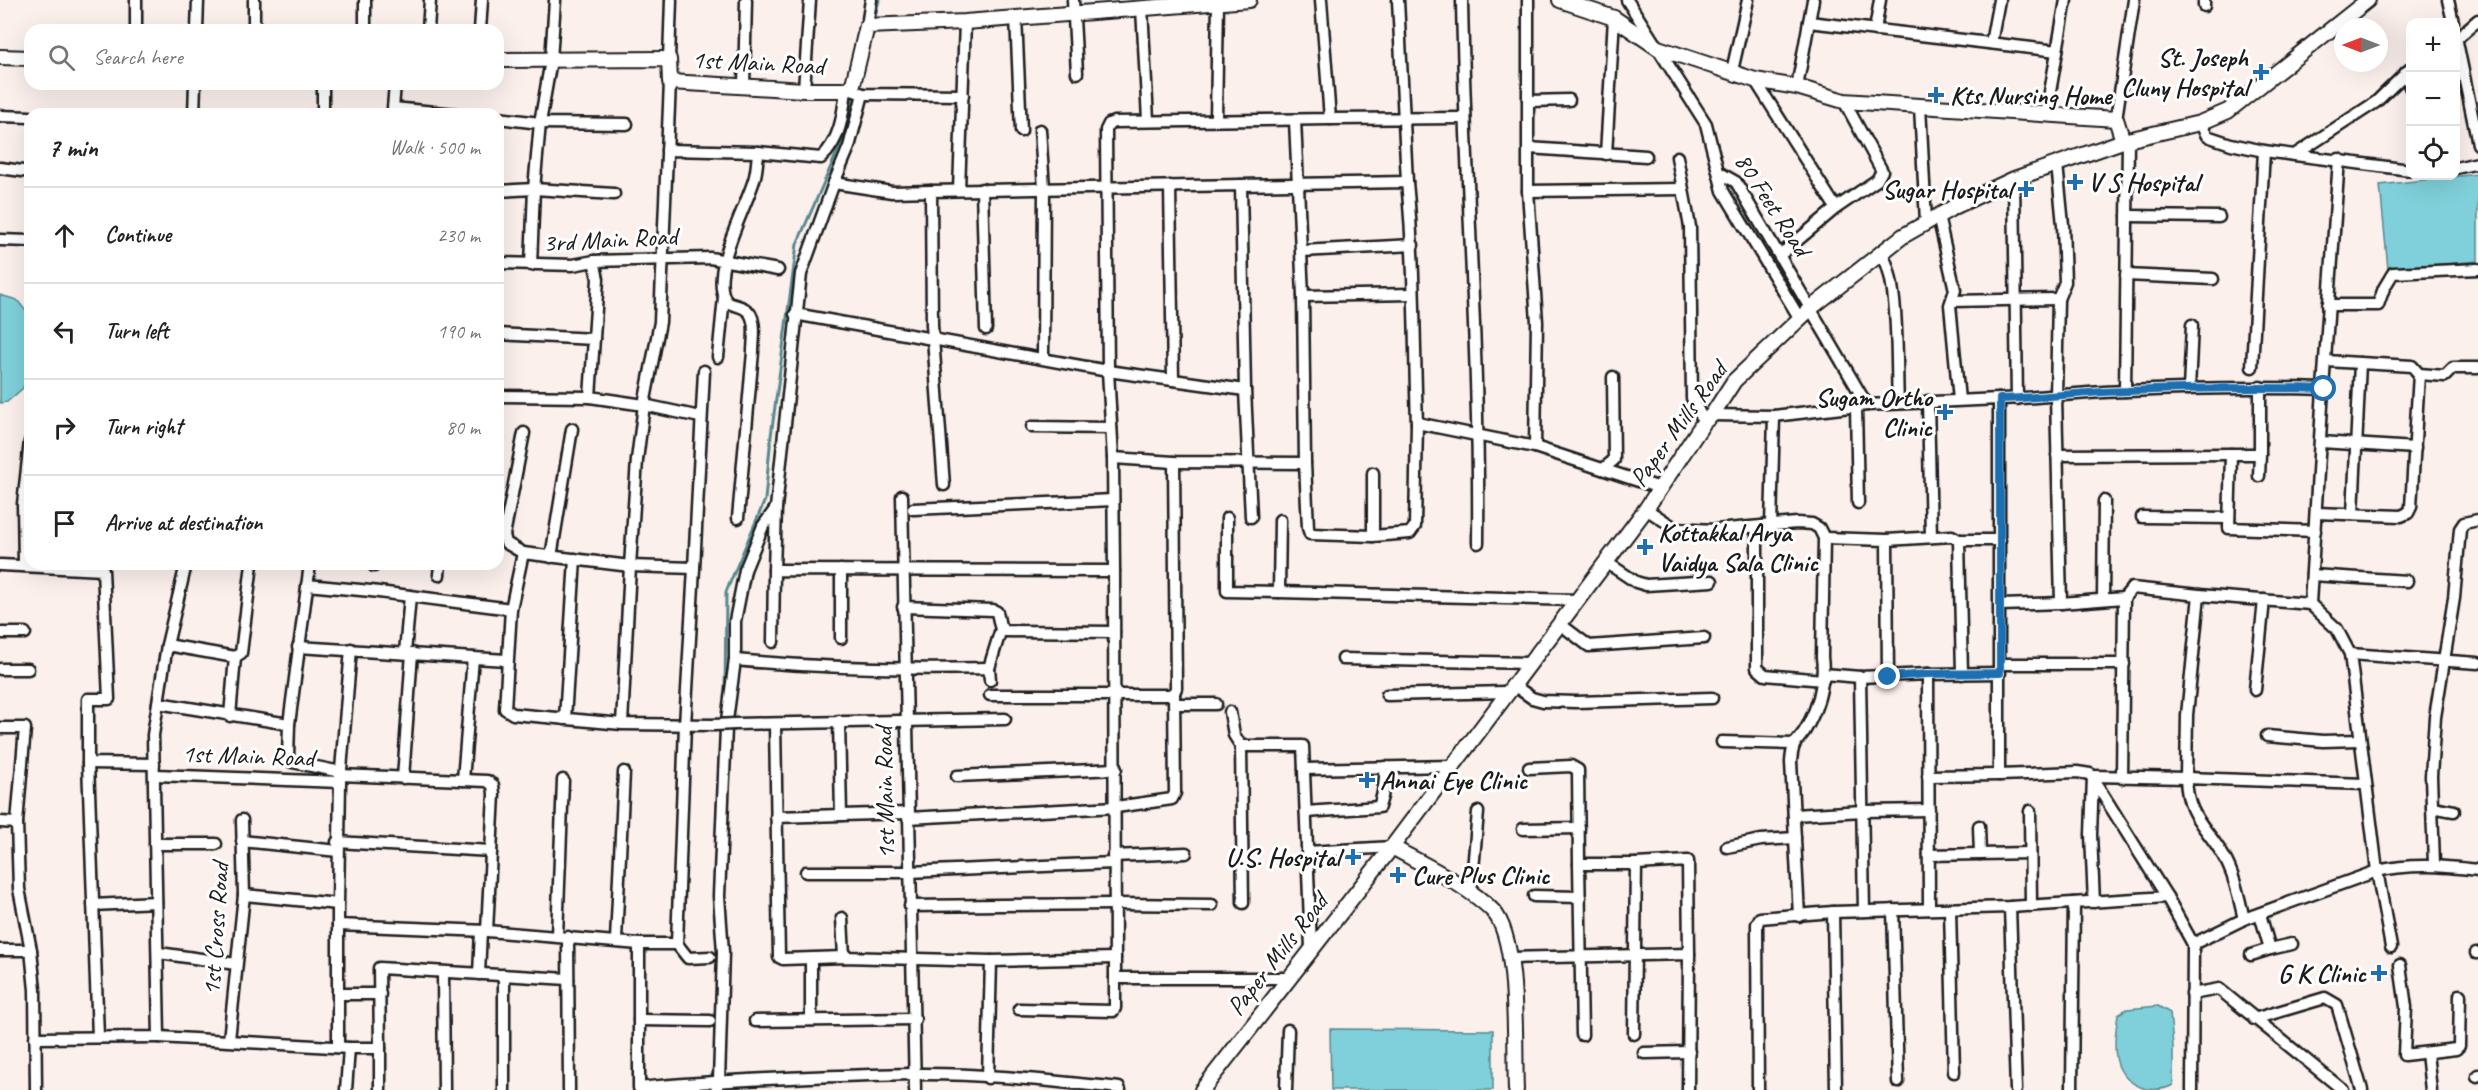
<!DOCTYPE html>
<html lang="en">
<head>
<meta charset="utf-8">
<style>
  body { margin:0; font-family:Caveat,sans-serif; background:#f2f2f2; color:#222 }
  .controls { position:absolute; right:18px; top:18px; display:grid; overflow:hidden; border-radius:12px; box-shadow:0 6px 24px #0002 }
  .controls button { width:54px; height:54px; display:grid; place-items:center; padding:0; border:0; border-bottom:2px solid #e0e0e0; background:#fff; color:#222; font:30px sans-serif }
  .compass { position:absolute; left:2334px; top:18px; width:54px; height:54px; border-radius:50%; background:#fff; box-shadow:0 6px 24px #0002; rotate:270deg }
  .stop { position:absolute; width:18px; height:18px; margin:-14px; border:4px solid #1f6fb2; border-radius:50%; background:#fff }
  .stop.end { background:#1f6fb2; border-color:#fff; box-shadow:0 2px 6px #0008 }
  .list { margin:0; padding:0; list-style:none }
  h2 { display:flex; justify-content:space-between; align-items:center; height:78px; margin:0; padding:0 24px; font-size:26px }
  h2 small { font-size:20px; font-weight:400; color:#767676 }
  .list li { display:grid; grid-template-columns:39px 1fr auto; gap:18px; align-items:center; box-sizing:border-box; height:96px; padding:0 24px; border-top:2px solid #e0e0e0 }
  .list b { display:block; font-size:22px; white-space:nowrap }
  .list em { font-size:20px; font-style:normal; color:#767676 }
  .icon { flex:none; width:33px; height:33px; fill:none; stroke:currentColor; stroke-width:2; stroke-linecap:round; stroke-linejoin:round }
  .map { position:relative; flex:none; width:2478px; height:1090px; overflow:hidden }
  .search { position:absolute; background:#fff; box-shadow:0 6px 24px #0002; left:24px; top:24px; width:480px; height:66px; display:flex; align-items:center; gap:15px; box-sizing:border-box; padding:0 21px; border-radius:18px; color:#767676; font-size:22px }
  .panel { position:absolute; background:#fff; box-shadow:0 6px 24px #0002; left:24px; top:108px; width:480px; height:462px; border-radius:18px }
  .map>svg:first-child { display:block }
  .water { fill:#7fd0da; stroke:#57888e; stroke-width:1.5 }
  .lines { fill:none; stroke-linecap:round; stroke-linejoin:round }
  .stream { stroke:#57888e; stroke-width:3 }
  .street-casing { stroke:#1c1c1c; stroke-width:15 }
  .secondary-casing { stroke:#1c1c1c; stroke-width:18 }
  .street { stroke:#fff; stroke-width:10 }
  .secondary { stroke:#fff; stroke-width:14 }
  .street-bridge-casing { stroke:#1c1c1c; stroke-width:15; stroke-linecap:butt }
  .street-bridge { stroke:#fff; stroke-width:10 }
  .route { stroke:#1f6fb2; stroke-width:8 }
  .poi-dot { fill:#1f6fb2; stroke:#fff; stroke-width:2 }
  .labels { text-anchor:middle; stroke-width:6; stroke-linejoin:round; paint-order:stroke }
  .poi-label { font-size:26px; font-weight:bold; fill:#1c1c1c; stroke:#fff; text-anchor:end }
  .street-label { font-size:26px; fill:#1c1c1c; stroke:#fff }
</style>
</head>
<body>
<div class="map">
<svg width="2478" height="1090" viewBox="0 0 2478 1090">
  <rect width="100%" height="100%" fill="#fbf0ec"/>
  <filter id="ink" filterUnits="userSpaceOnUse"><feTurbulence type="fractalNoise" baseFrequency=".0167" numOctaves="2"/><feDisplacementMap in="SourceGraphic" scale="12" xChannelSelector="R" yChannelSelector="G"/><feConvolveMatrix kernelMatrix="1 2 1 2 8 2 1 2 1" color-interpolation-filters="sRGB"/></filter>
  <g filter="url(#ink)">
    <g class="water">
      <path d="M2478,174V261L2388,269L2380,185Z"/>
      <path d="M0,295L17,300L30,316V367L23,388L7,402L0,403Z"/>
      <path d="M2158,1006L2170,1013L2173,1046V1085C2164,1090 2155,1090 2146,1089C2108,1077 2114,1045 2118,1014L2127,1009Z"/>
      <path d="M1330,1029L1493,1030V1090H1331Z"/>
    </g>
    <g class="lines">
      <g class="stream">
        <path d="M874,22L879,0"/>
        <path d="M725,700L726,592L765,500L771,436L797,244L845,134L855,95"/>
        <path d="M711,1080L715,1060"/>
      </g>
      <defs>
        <g id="street">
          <path d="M1073,0L1077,73"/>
          <path d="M1398,0L1407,182"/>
          <path d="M1462,0C1465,181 1480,362 1478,543"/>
          <path d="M1528,0V191L1537,322L1535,447"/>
          <path d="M1627,0L1706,124L1723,191L1800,319"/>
          <path d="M2448,0L2453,22"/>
          <path d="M2204,6V0"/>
          <path d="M1142,8L1148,120"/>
          <path d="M1016,17L1021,131"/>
          <path d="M1809,22L2057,51"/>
          <path d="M867,26L871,0"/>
          <path d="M136,30V0"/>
          <path d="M197,30L198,0"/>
          <path d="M254,30V0"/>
          <path d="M365,30V0"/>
          <path d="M428,30L430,0"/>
          <path d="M480,30L482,0"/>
          <path d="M1875,30L1880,0"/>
          <path d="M2456,37L2478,144"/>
          <path d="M2456,39L2478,20"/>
          <path d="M1991,43L1999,0"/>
          <path d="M669,59L671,0"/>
          <path d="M1732,71L1748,0"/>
          <path d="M2406,72L2410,87"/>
          <path d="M1755,80L1836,208"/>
          <path d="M670,82L660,322L644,405L637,460L630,566L694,568L704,371"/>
          <path d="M395,84L393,108L456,114"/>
          <path d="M744,87L746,0"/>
          <path d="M1797,87L1813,0"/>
          <path d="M849,89L863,94L963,95"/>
          <path d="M804,90L810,0"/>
          <path d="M1529,101L1569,100"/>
          <path d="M1920,106L1926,222"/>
          <path d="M194,114L195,84"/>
          <path d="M323,114V84"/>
          <path d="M2046,115L2066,0"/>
          <path d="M0,116L30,117"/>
          <path d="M498,118L540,123L627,124"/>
          <path d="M1216,119L1218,3"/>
          <path d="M1330,119L1464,118"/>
          <path d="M2116,119L2134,0"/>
          <path d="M2200,123L2207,136L2231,144L2264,151L2410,170"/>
          <path d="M1040,130L1044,188L1043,358"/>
          <path d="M1529,148L1646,156"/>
          <path d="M667,150L758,152L821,158C840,141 843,115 846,90"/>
          <path d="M1606,154L1614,18"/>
          <path d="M2296,154L2376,102L2410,69"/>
          <path d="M1677,157L1690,227L1692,398L1704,422"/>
          <path d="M2057,164L2063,225L2065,282L2058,299L2056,397L2061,603"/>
          <path d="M0,168L30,172"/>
          <path d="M2456,168L2478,163"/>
          <path d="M1720,173L1736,182L1867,405L1999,399V775L2077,772L2090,774L2167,897L2193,944L2192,1090"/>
          <path d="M2014,179L2017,399"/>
          <path d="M834,183L849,147L863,94"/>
          <path d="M1241,185L1407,182C1415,262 1414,343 1417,423L1535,447L1660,488"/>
          <path d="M1170,186L1173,380"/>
          <path d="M982,189L986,329"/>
          <path d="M959,190L965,22"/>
          <path d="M498,191L534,189L614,194"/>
          <path d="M1528,191L1682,189"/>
          <path d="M1938,216L1955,290L1950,305L1959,400"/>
          <path d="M2127,216L2219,217"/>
          <path d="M0,240L30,241"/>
          <path d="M1302,251L1413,245"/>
          <path d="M1881,253C1900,278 1896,368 1898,403"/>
          <path d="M1780,255L1836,208L1877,180L1882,171L1844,101"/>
          <path d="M498,263L573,265L594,261L710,258L778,270"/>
          <path d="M531,265L534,189L540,123L551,60L555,0"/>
          <path d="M2126,275L2213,279"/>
          <path d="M1303,296L1412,294"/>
          <path d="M1952,301L2058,299"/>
          <path d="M2328,305H2378L2384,288L2393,273L2478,269"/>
          <path d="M795,314L1108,371L1245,390"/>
          <path d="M498,334L594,339"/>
          <path d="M718,357L724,297"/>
          <path d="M2326,361L2412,366L2419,374L2445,376L2453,368H2478"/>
          <path d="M2252,367L2264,151"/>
          <path d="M2260,387V454H2231L2229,528L2315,531"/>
          <path d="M2189,389L2192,325"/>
          <path d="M2323,389L2339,159"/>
          <path d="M2125,391L2128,140"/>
          <path d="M498,396L590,397L644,405L700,417"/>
          <path d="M590,397L598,279L594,261"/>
          <path d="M1999,399C2042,398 2084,392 2127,391C2192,388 2258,387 2323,389L2310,604L2337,629L2350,654L2377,871L2244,919L2193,944"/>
          <path d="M1928,401L1931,537"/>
          <path d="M1856,407L1858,503"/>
          <path d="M1712,415L1774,416"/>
          <path d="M1032,427L1111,428"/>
          <path d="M2321,442L2415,448"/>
          <path d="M2057,455L2231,454"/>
          <path d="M1113,458L1174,462L1305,463L1303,296L1295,120"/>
          <path d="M1305,463L1308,528L1310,534L1373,536L1410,533L1415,526L1417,423"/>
          <path d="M1603,469L1614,460L1613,377"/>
          <path d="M1373,473V536"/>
          <path d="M2259,476L2260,454"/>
          <path d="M944,485L932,325L931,191L1241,185L1245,390L1251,517"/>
          <path d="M902,496L915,1090"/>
          <path d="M913,509L1113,500"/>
          <path d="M1646,509L1675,528L1715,530L1797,523L1812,524L1819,528L1824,538L1822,657C1825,680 1819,704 1808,725C1799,744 1793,736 1791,762L1799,916"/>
          <path d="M2316,513L2401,516L2408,513L2411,507L2419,374"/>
          <path d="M2353,514L2360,363"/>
          <path d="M2142,517L2229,518"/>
          <path d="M738,518L753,352C753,340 758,316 745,309C739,305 732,306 726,301C709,273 745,210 754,180C757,171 757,162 758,152"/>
          <path d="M1227,518V591L1279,592"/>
          <path d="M1280,520L1279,592L1577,600"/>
          <path d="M1771,526L1774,416L1867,405"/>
          <path d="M1757,527V668L1765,675L1823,680"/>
          <path d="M1824,538L1887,540L1888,677"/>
          <path d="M1887,540L1952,536L1959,540L1962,674"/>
          <path d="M1959,540H2000"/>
          <path d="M523,553L506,543L504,535L524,433"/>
          <path d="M551,557L572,429"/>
          <path d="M1606,562L1636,582L1646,585L1712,581"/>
          <path d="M0,565L103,570L109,699H88V763L154,764"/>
          <path d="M24,565L23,504L30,441"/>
          <path d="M374,566V564"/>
          <path d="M774,570L776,508L801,274L834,183L892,192L931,191"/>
          <path d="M1114,571L1115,978H1288"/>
          <path d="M439,575L440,564"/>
          <path d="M2312,575L2407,581"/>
          <path d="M307,585L371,591L511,609"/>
          <path d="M2199,595L2310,604"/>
          <path d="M2103,599L2104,501"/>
          <path d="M2000,605L2061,603L2124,598"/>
          <path d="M903,607L993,610L997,612L1000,626L1005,631L1114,632"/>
          <path d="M1560,624L1589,646L1704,638"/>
          <path d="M0,633H25"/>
          <path d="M841,638V570"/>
          <path d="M773,642L774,570L1114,571L1113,458L1108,371L1106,130L1109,124L1114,122L1330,119L1321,0"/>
          <path d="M167,645L235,657L241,653L252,564"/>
          <path d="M298,647L506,660"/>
          <path d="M405,653L410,596"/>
          <path d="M2350,654L2478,663"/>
          <path d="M1343,659L1530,663"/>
          <path d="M735,660C820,668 904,670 989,668L990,680"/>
          <path d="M2000,664H2124"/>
          <path d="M989,668L1001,629"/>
          <path d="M0,669H28"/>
          <path d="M1824,674L1860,677L1864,911"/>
          <path d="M1928,674L2000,673"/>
          <path d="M1860,677L1928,674L1929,909"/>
          <path d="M1512,684L1532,698L1543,701L1576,702L1712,698"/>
          <path d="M2255,690L2264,600"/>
          <path d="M990,695H1169L1174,693L1176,688L1174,462"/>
          <path d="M1387,695L1506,692"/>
          <path d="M158,703L289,724L310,564"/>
          <path d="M1175,704H1216"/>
          <path d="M1230,712L1234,735L1241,746"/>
          <path d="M230,716L235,657"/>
          <path d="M565,719L575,559"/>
          <path d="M839,721L841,815"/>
          <path d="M289,724L288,757L292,762L341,772"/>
          <path d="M622,724L513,714L505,709L511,609L523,553L630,566L622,724L714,725"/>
          <path d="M735,724L1005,719"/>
          <path d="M775,724L779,957L783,959L844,957L991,961L1115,958"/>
          <path d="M0,728H25L17,823"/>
          <path d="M2267,736L2323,741L2359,740"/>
          <path d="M1722,742L1793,744"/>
          <path d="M88,763L98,1037"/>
          <path d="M1529,768L1571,766L1578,770L1579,864H1636L1688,861L1689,954"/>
          <path d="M1304,769L1452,766"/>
          <path d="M155,775L340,782"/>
          <path d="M957,776L1116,769"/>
          <path d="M1928,776L1999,775"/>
          <path d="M403,778L412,653"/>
          <path d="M463,780L473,658"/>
          <path d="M2432,807L2454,811"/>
          <path d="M2030,811L2031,906"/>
          <path d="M1306,812L1379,807C1383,795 1386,780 1385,767"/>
          <path d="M1794,815L1863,811L1929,810"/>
          <path d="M776,817L908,813"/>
          <path d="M908,818L1116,807L1172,799L1175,793L1174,693"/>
          <path d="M0,822L17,823L19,889L31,950L35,990L36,1090"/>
          <path d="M1979,826L1980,854"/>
          <path d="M1523,829L1579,828"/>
          <path d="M242,841L338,851"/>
          <path d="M337,842L491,851"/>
          <path d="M155,844H216"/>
          <path d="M1727,847L1761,840L1795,838"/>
          <path d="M1307,852L1392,847"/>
          <path d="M1929,855L2030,853"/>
          <path d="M1113,856L1186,853"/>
          <path d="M1579,864L1582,1035"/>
          <path d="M2434,864L2431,776L2435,717L2454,598L2460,529L2464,523L2478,520"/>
          <path d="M806,872H909L1113,863"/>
          <path d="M1471,893L1478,812"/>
          <path d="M244,895L338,904L340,782L351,649"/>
          <path d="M1534,896L1580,897"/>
          <path d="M2094,902L2091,835L2093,776L2186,778L2187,715L2199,595L2132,588L2124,598L2122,778"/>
          <path d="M1243,903L1241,746H1303L1311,948"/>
          <path d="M338,904V925L487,931L494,794L493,785L487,781L340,775"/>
          <path d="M93,905L156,902"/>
          <path d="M910,906L1114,904L1212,905"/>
          <path d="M2010,907L2016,1090"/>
          <path d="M1950,909L1954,1072"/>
          <path d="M1893,910L1898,1082"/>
          <path d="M1833,912L1836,1090"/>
          <path d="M842,918L844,957"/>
          <path d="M2244,919C2239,899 2235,876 2224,857C2206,825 2187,818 2186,778L2365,784"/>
          <path d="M338,925V1047"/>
          <path d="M487,931L639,944H677L685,725L694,568"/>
          <path d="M557,936L563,780"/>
          <path d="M568,937L569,1090"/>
          <path d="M616,940L624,772"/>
          <path d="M639,944V1088C730,1079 822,1076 913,1074C982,1073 1051,1081 1119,1088L1120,1090"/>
          <path d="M677,944L688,958L710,957"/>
          <path d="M2391,947L2377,871C2412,863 2443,866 2478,870"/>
          <path d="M2270,949L2292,944"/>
          <path d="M0,950H31"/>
          <path d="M159,953L236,964"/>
          <path d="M2476,953H2478"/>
          <path d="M2251,955L2270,949L2260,914"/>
          <path d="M1511,958L1689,954L1688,1090"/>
          <path d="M811,959V1020"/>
          <path d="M2400,965L2406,1007L2404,1055L2456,1049L2459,1046L2460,995"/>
          <path d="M443,972L444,1090"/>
          <path d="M479,974L481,931"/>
          <path d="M338,994H380"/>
          <path d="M2192,994L2219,989L2343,1090"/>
          <path d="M1019,1009L1113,1011L1115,1008V978"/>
          <path d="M2254,1019L2325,998L2337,1005L2362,1090"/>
          <path d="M639,1020L710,1021"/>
          <path d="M755,1021L915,1019"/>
          <path d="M1634,1034L1636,864"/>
          <path d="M159,1037L349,1048L346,1090"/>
          <path d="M35,1038L159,1037L153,735L167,645L186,564"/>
          <path d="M229,1040L244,895L242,820"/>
          <path d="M349,1048H380V1090"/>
          <path d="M380,1048L379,968L568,979"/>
          <path d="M1644,1053L1689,1052"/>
          <path d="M2427,1053L2431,1090"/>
          <path d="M2477,1076L2478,1075"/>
          <path d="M988,1078L991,961"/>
          <path d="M504,1090V975"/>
          <path d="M716,1090L719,1081L723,952L719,896L726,728L735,660V621L745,570L763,526L776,508"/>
          <path d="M1286,1090L1288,1030"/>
          <path d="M1758,1090L1757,924L1760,918L1833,912L2010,907L2167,897"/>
          <path d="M2072,1090L2074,903"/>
        </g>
        <g id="secondary">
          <path d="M1560,0L1614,18L1658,48L1755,80L1797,87L1844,101L2116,119L2123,141"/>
          <path d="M0,57L30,58"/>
          <path d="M498,60L669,59L670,82L804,90H846L853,84L867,26L965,22L1249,0"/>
          <path d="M1392,847C1422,864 1469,886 1493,911C1520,940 1514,1049 1516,1090"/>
          <path d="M1202,1090L1392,847L1646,509L1704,422L1712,415L1734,381L1811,308L1903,236L1954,207L2014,179L2123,141L2200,123L2228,111L2368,0"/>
        </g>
      </defs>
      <use href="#street" class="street-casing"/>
      <use href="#secondary" class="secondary-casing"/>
      <use href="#street" class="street"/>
      <use href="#secondary" class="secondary"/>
      <defs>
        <path id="street-bridge" d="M714,725L735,724"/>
      </defs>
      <use href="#street-bridge" class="street-bridge-casing"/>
      <use href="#street-bridge" class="street-bridge"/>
    </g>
  </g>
  <g class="lines" filter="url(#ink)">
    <path class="route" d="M1888,677L1928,674L2000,673V399C2042,398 2084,392 2127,391C2193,388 2258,387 2324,389"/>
  </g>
  <g class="poi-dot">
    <path d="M2258 63h6v6h6v6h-6v6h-6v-6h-6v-6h6z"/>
    <path d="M1933 86h6v6h6v6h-6v6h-6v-6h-6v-6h6z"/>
    <path d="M2072 173h6v6h6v6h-6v6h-6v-6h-6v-6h6z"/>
    <path d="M2023 180h6v6h6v6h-6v6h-6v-6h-6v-6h6z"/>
    <path d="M1942 403h6v6h6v6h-6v6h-6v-6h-6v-6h6z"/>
    <path d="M1642 538h6v6h6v6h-6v6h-6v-6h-6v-6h6z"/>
    <path d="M1364 771h6v6h6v6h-6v6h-6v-6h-6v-6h6z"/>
    <path d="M1350 848h6v6h6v6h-6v6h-6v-6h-6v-6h6z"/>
    <path d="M1395 866h6v6h6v6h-6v6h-6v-6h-6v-6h6z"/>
    <path d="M2376 964h6v6h6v6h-6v6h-6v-6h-6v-6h6z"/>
  </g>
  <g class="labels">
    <g class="poi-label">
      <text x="2248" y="66">St. Joseph<tspan x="2248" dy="30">Cluny Hospital</tspan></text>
      <text x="1950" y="104" text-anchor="start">Kts Nursing Home</text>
      <text x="2088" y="191" text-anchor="start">V S Hospital</text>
      <text x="2012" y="198">Sugar Hospital</text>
      <text x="1932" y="406">Sugam Ortho<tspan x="1932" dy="30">Clinic</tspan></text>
      <text x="1658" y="541" text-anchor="start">Kottakkal Arya<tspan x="1658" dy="30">Vaidya Sala Clinic</tspan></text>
      <text x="1380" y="789" text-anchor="start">Annai Eye Clinic</text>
      <text x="1340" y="866">U.S. Hospital</text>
      <text x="1412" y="884" text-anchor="start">Cure Plus Clinic</text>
      <text x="2366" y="982">G K Clinic</text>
    </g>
    <g class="street-label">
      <text transform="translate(758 62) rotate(3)" y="9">1st Main Road</text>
      <text transform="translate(1773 204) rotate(57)" y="9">80 Feet Road</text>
      <text transform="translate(610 239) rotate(-3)" y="9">3rd Main Road</text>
      <text transform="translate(1678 424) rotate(-54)" y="9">Paper Mills Road</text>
      <text transform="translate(248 755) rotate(2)" y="9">1st Main Road</text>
      <text transform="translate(884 793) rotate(-91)" y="9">1st Main Road</text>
      <text transform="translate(215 929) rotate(-86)" y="9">1st Cross Road</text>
      <text transform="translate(1277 954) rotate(-52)" y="9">Paper Mills Road</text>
    </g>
  </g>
</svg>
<div class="controls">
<button>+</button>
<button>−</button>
<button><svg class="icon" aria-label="locate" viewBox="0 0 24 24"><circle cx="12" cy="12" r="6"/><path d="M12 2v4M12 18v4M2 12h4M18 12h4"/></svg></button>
</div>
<svg class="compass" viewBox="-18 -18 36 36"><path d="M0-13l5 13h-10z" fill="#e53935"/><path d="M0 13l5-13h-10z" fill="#767676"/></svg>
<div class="stop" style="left:2324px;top:389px"></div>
<div class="stop end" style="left:1888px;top:677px"></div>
<div class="search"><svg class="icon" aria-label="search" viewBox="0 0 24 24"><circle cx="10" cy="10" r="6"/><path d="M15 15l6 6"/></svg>Search here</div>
<section class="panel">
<h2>7 min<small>Walk · 500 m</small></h2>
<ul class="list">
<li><svg class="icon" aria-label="ahead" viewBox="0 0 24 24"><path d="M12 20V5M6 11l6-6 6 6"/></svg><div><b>Continue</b></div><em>230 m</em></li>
<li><svg class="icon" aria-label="left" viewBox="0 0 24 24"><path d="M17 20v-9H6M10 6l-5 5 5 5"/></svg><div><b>Turn left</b></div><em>190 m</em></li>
<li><svg class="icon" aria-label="right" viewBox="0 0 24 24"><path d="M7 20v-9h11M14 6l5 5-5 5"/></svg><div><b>Turn right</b></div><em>80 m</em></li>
<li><svg class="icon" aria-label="arrive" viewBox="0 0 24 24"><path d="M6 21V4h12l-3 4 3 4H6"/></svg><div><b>Arrive at destination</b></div></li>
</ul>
</section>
</div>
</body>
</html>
